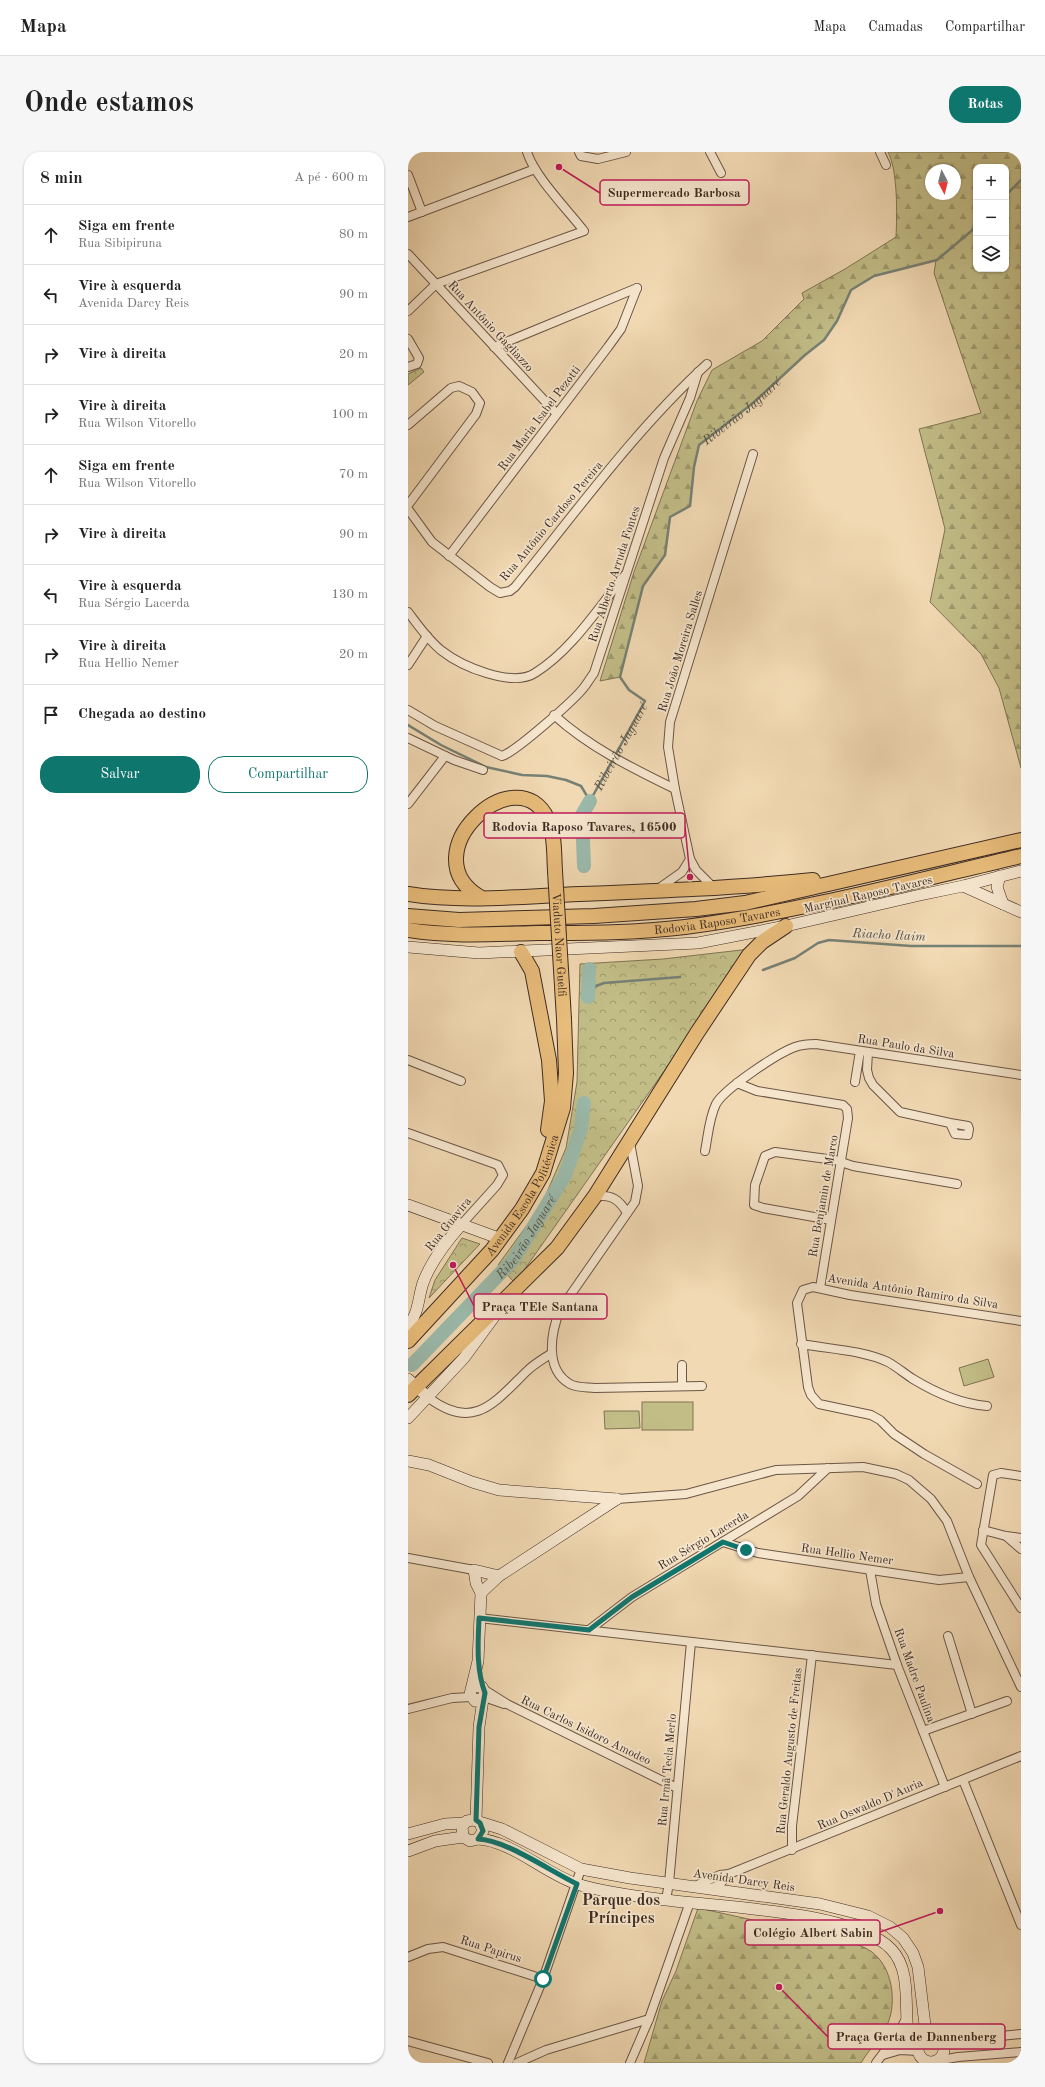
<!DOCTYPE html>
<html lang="pt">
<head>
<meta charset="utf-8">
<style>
  body { margin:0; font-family:"Old Standard TT",serif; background:#f6f6f6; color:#222 }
  .controls { position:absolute; right:12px; top:12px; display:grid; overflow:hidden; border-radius:8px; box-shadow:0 1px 3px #0004 }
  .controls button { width:36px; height:36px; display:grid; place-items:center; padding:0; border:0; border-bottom:1px solid #e0e0e0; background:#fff; color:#222; font:20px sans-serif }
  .compass { position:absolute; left:517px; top:12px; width:36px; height:36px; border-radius:50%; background:#fff; box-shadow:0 1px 3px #0004; rotate:173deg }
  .stop { position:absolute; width:12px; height:12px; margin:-9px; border:3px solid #0f766e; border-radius:50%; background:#fff }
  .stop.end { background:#0f766e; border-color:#fff; box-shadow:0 1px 4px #0008 }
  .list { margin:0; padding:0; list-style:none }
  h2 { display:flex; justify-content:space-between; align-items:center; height:52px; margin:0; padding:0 16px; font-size:17px }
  h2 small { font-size:13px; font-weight:400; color:#767676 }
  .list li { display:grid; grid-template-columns:26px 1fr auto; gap:12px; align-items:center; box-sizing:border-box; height:60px; padding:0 16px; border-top:1px solid #e0e0e0 }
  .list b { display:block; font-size:15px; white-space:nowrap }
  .list p { margin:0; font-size:13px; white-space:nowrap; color:#767676 }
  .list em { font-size:13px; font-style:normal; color:#767676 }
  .actions { display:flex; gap:8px; padding:12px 16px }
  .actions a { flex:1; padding:9px 0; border:1px solid #0f766e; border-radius:16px; text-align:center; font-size:14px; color:#0f766e }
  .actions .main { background:#0f766e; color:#fff }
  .icon { flex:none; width:22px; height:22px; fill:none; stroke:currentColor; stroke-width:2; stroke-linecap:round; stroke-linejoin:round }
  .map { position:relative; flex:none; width:613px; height:1911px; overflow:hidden; border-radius:16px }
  header { display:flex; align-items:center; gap:24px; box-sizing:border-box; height:56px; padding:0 20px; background:#fff; border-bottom:1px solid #e0e0e0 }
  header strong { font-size:19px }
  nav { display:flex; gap:22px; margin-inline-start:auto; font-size:14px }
  .intro { display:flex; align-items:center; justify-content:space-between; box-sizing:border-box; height:96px; padding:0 24px }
  h1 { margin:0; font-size:28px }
  .button { padding:10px 18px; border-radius:16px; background:#0f766e; color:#fff; font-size:14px; font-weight:700 }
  main { display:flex; gap:24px; padding:0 24px }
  aside { flex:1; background:#fff; border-radius:16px; box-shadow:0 1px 3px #0004 }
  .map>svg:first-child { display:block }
  .forest { fill:url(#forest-firs); stroke:#807454; fill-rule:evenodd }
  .park { fill:url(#park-crowns); stroke:#807454 }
  .garden { fill:#c2bd87; stroke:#807454 }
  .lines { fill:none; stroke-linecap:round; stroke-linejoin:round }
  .stream { stroke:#768175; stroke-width:2.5 }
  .river { stroke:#9bbaac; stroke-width:14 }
  .street-casing { stroke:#6b5646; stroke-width:10 }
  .secondary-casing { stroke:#3e2b22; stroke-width:12 }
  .highway-casing { stroke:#3e2b22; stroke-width:16 }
  .street { stroke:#f6e6ce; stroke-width:8 }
  .secondary { stroke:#f6e6ce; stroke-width:11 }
  .highway { stroke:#e8bc7a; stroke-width:14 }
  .highway-bridge-casing { stroke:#3e2b22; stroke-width:16; stroke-linecap:butt }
  .highway-bridge { stroke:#e8bc7a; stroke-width:14 }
  .route { stroke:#0f766e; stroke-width:5 }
  .labels { text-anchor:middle; stroke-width:3.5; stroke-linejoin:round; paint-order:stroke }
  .street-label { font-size:12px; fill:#3e2b22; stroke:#f6e6ce }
  .water-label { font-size:13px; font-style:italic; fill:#554f44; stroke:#f6e6ce }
  .district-label { font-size:16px; font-weight:bold; fill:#3e2b22; stroke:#f6e6ce }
  .leader { fill:none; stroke:#c2185b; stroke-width:1.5 }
  .callout-dot { fill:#c2185b; stroke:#f6e6ce; stroke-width:1.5 }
  .callout { fill:#f6e6ce; stroke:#c2185b; stroke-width:1.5 }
  .callout-label { font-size:13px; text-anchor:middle; font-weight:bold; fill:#3e2b22 }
</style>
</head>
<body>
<header>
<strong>Mapa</strong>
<nav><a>Mapa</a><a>Camadas</a><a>Compartilhar</a></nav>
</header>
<div class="intro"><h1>Onde estamos</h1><a class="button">Rotas</a></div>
<main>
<aside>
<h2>8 min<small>A pé · 600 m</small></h2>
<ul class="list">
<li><svg class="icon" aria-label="ahead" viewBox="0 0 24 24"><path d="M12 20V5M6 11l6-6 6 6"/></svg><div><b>Siga em frente</b><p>Rua Sibipiruna</p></div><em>80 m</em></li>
<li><svg class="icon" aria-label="left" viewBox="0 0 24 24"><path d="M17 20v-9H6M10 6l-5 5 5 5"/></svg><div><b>Vire à esquerda</b><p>Avenida Darcy Reis</p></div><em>90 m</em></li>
<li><svg class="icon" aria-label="right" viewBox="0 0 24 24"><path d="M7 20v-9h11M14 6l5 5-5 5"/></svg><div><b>Vire à direita</b></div><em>20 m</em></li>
<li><svg class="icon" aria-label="right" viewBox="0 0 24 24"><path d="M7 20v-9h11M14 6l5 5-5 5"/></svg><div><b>Vire à direita</b><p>Rua Wilson Vitorello</p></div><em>100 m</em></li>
<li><svg class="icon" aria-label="ahead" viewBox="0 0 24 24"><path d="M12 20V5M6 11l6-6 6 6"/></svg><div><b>Siga em frente</b><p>Rua Wilson Vitorello</p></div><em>70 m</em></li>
<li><svg class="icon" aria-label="right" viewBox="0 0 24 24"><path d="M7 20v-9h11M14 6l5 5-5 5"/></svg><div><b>Vire à direita</b></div><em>90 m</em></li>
<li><svg class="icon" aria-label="left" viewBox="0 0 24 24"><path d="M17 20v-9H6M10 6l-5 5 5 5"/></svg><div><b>Vire à esquerda</b><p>Rua Sérgio Lacerda</p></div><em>130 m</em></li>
<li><svg class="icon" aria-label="right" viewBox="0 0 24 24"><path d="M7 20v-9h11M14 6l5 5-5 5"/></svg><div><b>Vire à direita</b><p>Rua Hellio Nemer</p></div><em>20 m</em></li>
<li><svg class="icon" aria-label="arrive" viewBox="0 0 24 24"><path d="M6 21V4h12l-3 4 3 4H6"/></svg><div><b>Chegada ao destino</b></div></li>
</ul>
<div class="actions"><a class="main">Salvar</a><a>Compartilhar</a></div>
</aside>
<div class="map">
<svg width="613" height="1911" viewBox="0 0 613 1911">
  <defs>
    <pattern id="forest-firs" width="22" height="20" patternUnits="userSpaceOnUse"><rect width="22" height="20" fill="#c2bd87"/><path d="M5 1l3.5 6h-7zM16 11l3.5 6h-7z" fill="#9f9a6e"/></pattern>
    <pattern id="park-crowns" width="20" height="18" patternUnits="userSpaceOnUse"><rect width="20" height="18" fill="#c2bd87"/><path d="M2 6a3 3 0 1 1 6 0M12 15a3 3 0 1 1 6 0" fill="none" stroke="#9f9a6e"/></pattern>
  </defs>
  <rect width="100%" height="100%" fill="#f1d9b3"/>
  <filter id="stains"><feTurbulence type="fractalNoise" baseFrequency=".005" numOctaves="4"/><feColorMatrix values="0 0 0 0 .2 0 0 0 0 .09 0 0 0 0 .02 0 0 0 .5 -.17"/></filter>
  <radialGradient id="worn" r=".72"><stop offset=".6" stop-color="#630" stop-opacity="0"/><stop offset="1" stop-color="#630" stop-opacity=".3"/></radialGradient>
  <g class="forest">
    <path d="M480,0H613V616L591,536L573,502L522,450L537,377L511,277L573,261L526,121L528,108L466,124L443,138L429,169L416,188L397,203L345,251L291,293L286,315L282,354L262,365L257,403L235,434L212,525L192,529L226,420L289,249L304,218L354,189L396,147L394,141L437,117L488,85C489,63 490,19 480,0ZM568,15H598V117H568ZM523,18H547V42H523Z"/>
    <path d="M290,1756C327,1764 364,1772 400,1781C419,1785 449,1789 464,1800C482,1814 487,1840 483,1861C480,1880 462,1895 453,1911H236L254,1849L268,1819Z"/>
  </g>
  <g class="park">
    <path d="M13,216L16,220L0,233V222Z"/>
    <path d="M342,797L107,1131L90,1113L133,1054L158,996L169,930L172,812L255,807Z"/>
    <path d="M54,1086L72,1092L21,1146L27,1128Z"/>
  </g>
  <g class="garden">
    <path d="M580,1207L586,1225L556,1234L551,1216Z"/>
    <rect x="234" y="1250" width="51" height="28"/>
    <path d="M196,1259H231L232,1276L197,1277Z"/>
  </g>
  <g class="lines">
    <g class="stream">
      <path d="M598,43L613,28"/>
      <path id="s1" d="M0,573L33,593L78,615L114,623L139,624L158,628L173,634L182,649L237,549L221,538L212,525L235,434L257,403L262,365L282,354L286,315L291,293L345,251L397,203L416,188L429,169L443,138L466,124L529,108L568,75"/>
      <path d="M355,818L387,806L410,791L421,788L503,794H613"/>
      <path d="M180,845L188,834L196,831L272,825"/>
    </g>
    <g class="river">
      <path d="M176,714L174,663L182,649"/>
      <path d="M180,845L181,817"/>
      <path id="s2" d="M4,1213L106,1107L157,1023L173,977L176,951"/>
    </g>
    <defs>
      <g id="street">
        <path d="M171,0L173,4L190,7L218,0"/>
        <path d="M302,0L313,21"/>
        <path d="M472,0L478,13"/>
        <path d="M0,23L14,60"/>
        <path d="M0,65L127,17"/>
        <path d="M0,102L148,261"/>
        <path d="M0,159L28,132L176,79C159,57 127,25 119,0"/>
        <path d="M0,187L11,206L9,212L0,215"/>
        <path d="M86,195L229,136"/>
        <path d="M0,273L43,236L51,234L64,240L72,251L68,262L0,353"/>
        <path d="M0,357L24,390L82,435L92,441L102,439L107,435C169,359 227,278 299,212"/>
        <path d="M41,404L200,195L213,177L229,136"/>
        <path d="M0,460C10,473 20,488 34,499C53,514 104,536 127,521C164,498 190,456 217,423"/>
        <path d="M0,513L19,484"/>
        <path d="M0,558L27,574L94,604C107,600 168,547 177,534C180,530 183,525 186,521L256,306L282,246L290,220"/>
        <path d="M146,563C181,595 224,616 267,637"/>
        <path d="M0,586L46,608L75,618"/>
        <path d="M0,652L37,604"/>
        <path d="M306,736L288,718L282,707L267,637L260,595L262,570L345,302"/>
        <path d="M250,737L274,720L282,707"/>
        <path d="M460,900L459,918L461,926L465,933L492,960L542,971L547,982L560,983L561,977L560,974L542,971"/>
        <path d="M0,908L53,929"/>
        <path d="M447,930L452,899"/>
        <path d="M329,931L349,939L435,953L439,957L440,966L412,1136"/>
        <path d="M0,981L90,1013L95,1023L89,1033L53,1073"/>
        <path d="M222,991L230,1034L227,1050L152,1158C143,1180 136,1217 162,1232C169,1236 179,1235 187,1236L294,1234"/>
        <path d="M297,999C300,984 301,966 308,952C316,937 370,901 387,895C393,893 400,892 408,892L613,923"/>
        <path d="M187,1044C204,1043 211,1047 219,1061"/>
        <path d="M423,1068L355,1056L346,1053L347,1033L357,1004L367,1000L427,1008L445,1014L549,1032"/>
        <path d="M393,1192C421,1197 454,1198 480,1210C489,1215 497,1222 505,1227C528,1241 552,1252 579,1254"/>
        <path d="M274,1234V1213"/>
        <path d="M21,1246C66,1280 87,1250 119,1219C126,1212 135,1207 144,1201"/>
        <path d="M613,1324L593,1321L585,1323L573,1393L613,1456"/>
        <path d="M569,1332L516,1302L486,1282L472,1268L463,1263L411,1252L403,1243L400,1235L389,1151L395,1138L405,1135L442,1143L613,1169"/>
        <path d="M209,1347L278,1342L368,1318L455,1315L488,1322L501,1328L523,1347L539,1369L561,1425L613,1535"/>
        <path d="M575,1378L598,1384L613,1386"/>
        <path d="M598,1384L613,1397"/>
        <path d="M315,1390L350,1401L531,1428L561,1425"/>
        <path d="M0,1406L66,1418"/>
        <path d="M462,1418L468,1452L489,1513L537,1635"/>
        <path d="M71,1466L489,1513"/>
        <path d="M181,1478L224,1445L390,1344L420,1316"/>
        <path d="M540,1484L564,1562"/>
        <path d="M75,1537L99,1552L269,1636"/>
        <path d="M76,1545L96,1552"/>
        <path d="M0,1557L44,1546L63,1545"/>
        <path d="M515,1579L599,1549"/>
        <path d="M555,1628L613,1773"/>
        <path d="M384,1698V1674L404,1503"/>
        <path d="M287,1734L312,1723L321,1722L613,1604"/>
        <path d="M302,1737L312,1732L321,1722"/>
        <path d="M258,1748L261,1731L283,1490"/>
        <path d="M0,1805L20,1797L35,1795L135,1827"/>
        <path d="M0,1889L80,1911"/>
        <path d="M533,1890L613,1882"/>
        <path d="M475,1903L492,1898L510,1899"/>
        <path d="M528,1909L550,1905L613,1900"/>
        <path d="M100,1911L135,1827L173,1717"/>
        <path d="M109,1911L138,1898L241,1867"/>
        <path d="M222,1911L241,1867L282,1750"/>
        <path d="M468,1911L491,1880L499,1865"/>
      </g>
      <g id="secondary">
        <path d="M592,724L589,735L595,752"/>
        <path d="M555,734L613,760"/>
        <path d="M0,795L71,801L290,791L378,774L512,743L555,734L613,719"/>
        <path d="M0,1053L93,1087"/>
        <path d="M0,1174C11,1161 10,1146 15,1131C23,1109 38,1090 53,1073"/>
        <path d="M0,1227L21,1246"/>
        <path d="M0,1266L56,1206L86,1165"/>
        <path d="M0,1309L21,1313L64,1330L91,1338L209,1347"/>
        <path d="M73,1441L91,1424"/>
        <path d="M63,1537L68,1534L74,1535L77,1541L76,1545L67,1549L62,1542L70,1509L73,1441L68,1431L66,1418L91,1424L209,1347"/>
        <path d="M68,1668L71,1575L75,1547"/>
        <path d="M72,1671L75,1679L70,1687L62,1689L55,1685L54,1674L59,1669L65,1668L94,1677L173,1717L222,1726L412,1752L460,1764L482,1775L495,1786L505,1801L510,1815L517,1873L523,1884"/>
        <path d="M0,1682L37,1672L56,1671"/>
        <path d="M70,1687C104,1689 138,1722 169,1732C193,1740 233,1745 258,1748C312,1755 446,1759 483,1797C505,1819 495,1859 501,1887L510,1895"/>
        <path d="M0,1699L27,1689L55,1685"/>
        <circle cx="523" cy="1897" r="13"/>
      </g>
      <g id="highway">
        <path d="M0,742C55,751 117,744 172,742C250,739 328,736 405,728"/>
        <path d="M72,745C0,702 110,601 140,668C147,683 146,703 147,719"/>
        <path d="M0,764L51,768L186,764L288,757L337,751L613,688"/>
        <path id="s3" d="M0,778C43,785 87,782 131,781C179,781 229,781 277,775C390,760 502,730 613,704"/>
        <path d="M113,800L124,819L141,908L144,949L140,978"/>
        <path id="s4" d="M0,1189L84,1098L114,1057L135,1021L155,956L158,921L156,867"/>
        <path d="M0,1243L149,1096L187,1044L289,881L341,803L354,790L378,774"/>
      </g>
    </defs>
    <use href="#street" class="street-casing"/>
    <use href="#secondary" class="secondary-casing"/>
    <use href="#highway" class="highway-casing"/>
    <use href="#street" class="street"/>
    <use href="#secondary" class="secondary"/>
    <use href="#highway" class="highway"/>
    <defs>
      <g id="highway-bridge">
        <path id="s5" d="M147,719L156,867"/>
      </g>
    </defs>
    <use href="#highway-bridge" class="highway-bridge-casing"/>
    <use href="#highway-bridge" class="highway-bridge"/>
  </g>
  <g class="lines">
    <path class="route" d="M135,1827L169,1732C142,1719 98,1688 70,1687L75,1679L72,1671L68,1668L71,1575L77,1541C68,1517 70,1491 71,1466L181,1478L224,1445L315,1390L338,1398"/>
  </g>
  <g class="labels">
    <g class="street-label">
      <text transform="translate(83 174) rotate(47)" y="4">Rua Antônio Gagliazzo</text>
      <text transform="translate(131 266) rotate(-53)" y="4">Rua Maria Isabel Pezotti</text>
      <text transform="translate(143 369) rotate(-50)" y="4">Rua Antônio Cardoso Pereira</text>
      <text transform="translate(206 422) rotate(-72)" y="4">Rua Alberto Arruda Fontes</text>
      <text transform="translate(272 499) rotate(-73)" y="4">Rua João Moreira Salles</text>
      <text transform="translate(460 742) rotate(-13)" y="4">Marginal Raposo Tavares</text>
      <text dy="4" stroke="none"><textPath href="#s3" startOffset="310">Rodovia Raposo Tavares</textPath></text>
      <text dy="4" stroke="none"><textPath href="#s5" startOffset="74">Viaduto Naor Guelfi</textPath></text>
      <text transform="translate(498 894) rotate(9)" y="4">Rua Paulo da Silva</text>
      <text dy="4" stroke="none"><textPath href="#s4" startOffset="187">Avenida Escola Politécnica</textPath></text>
      <text transform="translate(415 1044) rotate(-80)" y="4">Rua Benjamin de Marco</text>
      <text transform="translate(40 1072) rotate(-51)" y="4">Rua Guavira</text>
      <text transform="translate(505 1139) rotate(9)" y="4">Avenida Antônio Ramiro da Silva</text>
      <text transform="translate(295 1388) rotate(-31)" y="4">Rua Sérgio Lacerda</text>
      <text transform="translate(439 1402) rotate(8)" y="4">Rua Hellio Nemer</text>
      <text transform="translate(507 1523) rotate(70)" y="4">Rua Madre Paulina</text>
      <text transform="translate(178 1578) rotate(26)" y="4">Rua Carlos Isidoro Amodeo</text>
      <text transform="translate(381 1599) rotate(-84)" y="4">Rua Geraldo Augusto de Freitas</text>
      <text transform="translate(259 1618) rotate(-85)" y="4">Rua Irmã Tecla Merlo</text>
      <text transform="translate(462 1652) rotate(-23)" y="4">Rua Oswaldo D'Auria</text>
      <text transform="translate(336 1728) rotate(8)" y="4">Avenida Darcy Reis</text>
      <text transform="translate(83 1797) rotate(18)" y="4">Rua Papirus</text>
    </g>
    <g class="water-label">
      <text dy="5" stroke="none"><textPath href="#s1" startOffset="662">Ribeirão Jaguaré</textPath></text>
      <text dy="5" stroke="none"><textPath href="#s1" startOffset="266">Ribeirão Jaguaré</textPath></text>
      <text transform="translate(481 782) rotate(3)" y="5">Riacho Itaim</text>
      <text dy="5" stroke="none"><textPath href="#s2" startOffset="172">Ribeirão Jaguaré</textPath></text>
    </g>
    <g class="district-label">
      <text x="213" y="1753">Parque dos<tspan x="213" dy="18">Príncipes</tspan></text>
    </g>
  </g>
  <path class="leader" d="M151 15L192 41M282 725L277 674M45 1113L66 1154M532 1759L472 1780M371 1835L420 1885"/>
  <g class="callout-dot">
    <circle cx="151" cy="15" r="4"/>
    <circle cx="282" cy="725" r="4"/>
    <circle cx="45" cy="1113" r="4"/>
    <circle cx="532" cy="1759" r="4"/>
    <circle cx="371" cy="1835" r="4"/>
  </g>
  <g class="callout">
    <rect x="192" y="28" width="149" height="25" rx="4"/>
    <rect x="76" y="661" width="201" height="25" rx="4"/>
    <rect x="66" y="1142" width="133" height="25" rx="4"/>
    <rect x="337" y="1768" width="135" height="25" rx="4"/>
    <rect x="420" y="1872" width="177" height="25" rx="4"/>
  </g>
  <g class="callout-label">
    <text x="266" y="45">Supermercado Barbosa</text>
    <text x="176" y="679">Rodovia Raposo Tavares, 16500</text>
    <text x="132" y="1159">Praça TEle Santana</text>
    <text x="405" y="1785">Colégio Albert Sabin</text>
    <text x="508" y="1889">Praça Gerta de Dannenberg</text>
  </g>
  <rect width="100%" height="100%" filter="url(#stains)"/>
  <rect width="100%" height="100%" fill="url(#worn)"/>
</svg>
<div class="controls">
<button>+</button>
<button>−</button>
<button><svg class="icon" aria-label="layers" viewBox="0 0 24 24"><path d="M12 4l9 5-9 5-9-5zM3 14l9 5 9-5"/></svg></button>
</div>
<svg class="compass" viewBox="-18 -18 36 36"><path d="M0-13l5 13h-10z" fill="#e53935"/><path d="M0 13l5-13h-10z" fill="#767676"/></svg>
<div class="stop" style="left:135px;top:1827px"></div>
<div class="stop end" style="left:338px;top:1398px"></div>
</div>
</main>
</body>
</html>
